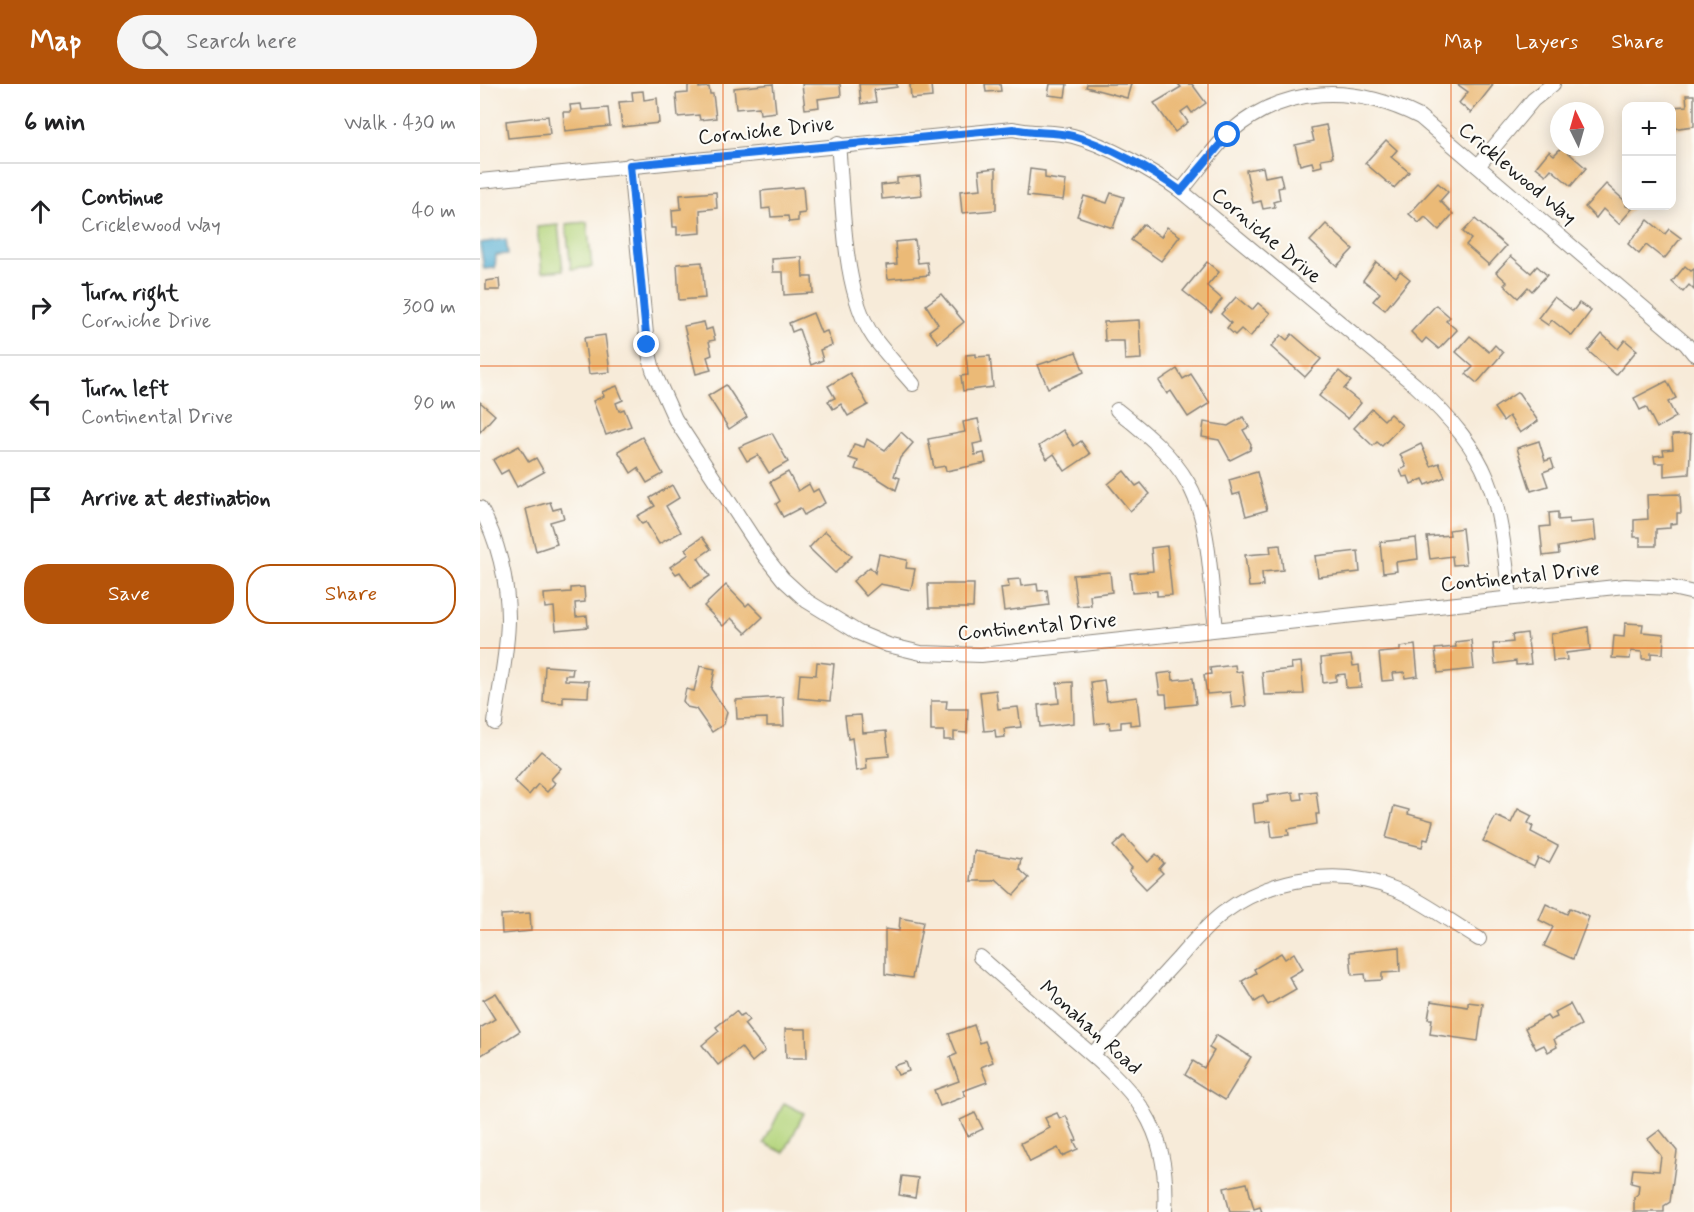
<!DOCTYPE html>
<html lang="en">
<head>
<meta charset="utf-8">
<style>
  body { margin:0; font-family:Mynerve,sans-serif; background:#f6f6f6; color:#202124 }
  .controls { position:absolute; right:18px; top:18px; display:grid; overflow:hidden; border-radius:12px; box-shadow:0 3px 15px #0003 }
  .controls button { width:54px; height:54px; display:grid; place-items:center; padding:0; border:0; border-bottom:2px solid #e0e0e0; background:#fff; color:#202124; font:30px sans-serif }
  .compass { position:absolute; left:1070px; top:18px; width:54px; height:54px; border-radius:50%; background:#fff; box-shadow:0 3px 15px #0003; rotate:355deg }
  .stop { position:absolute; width:18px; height:18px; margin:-14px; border:4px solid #1a73e8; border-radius:50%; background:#fff }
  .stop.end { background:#1a73e8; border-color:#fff; box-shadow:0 2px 6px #0008 }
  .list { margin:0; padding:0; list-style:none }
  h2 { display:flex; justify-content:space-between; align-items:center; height:78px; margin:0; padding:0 24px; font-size:26px }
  h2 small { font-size:20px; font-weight:400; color:#757577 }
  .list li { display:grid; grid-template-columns:39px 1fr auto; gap:18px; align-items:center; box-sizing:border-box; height:96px; padding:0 24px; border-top:2px solid #e0e0e0 }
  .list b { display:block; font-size:22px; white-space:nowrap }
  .list p { margin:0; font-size:20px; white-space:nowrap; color:#757577 }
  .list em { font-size:20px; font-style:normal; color:#757577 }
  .actions { display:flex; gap:12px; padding:18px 24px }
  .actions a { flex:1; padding:14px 0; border:2px solid #b45309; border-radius:24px; text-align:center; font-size:21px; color:#b45309 }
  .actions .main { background:#b45309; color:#fff }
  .icon { flex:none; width:33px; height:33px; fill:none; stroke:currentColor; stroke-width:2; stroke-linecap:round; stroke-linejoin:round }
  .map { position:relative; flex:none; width:1214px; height:1128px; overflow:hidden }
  header { display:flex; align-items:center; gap:36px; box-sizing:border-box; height:84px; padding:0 30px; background:#b45309; color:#fff }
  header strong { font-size:28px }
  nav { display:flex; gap:33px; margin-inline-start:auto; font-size:21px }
  .search { width:420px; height:54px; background:#f6f6f6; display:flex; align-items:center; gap:15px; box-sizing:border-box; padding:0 21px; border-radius:33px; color:#757577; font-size:22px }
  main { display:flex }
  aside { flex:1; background:#fff }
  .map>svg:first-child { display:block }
  .green { fill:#b4d47b; stroke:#68784c; stroke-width:1.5 }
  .water { fill:#54aed1; stroke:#386576; stroke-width:1.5 }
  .building { fill:#ebba77 }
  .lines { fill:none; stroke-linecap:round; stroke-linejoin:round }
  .street-casing { stroke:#8a847a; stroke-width:16 }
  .street { stroke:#fff; stroke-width:14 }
  .route { stroke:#1a73e8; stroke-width:8 }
  .grid { fill:none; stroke:#e8590c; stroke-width:1.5; stroke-opacity:0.55 }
  .labels { text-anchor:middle; stroke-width:4.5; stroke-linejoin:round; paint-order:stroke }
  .street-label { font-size:21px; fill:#1c1c1c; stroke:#fdfcf7 }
</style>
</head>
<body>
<header>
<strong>Map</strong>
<div class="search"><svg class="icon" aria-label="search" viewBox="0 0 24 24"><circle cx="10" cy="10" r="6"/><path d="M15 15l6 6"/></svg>Search here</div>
<nav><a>Map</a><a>Layers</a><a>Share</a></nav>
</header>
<main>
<aside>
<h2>6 min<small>Walk · 430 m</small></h2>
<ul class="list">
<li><svg class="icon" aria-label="ahead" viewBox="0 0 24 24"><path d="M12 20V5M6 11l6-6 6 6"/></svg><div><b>Continue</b><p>Cricklewood Way</p></div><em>40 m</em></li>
<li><svg class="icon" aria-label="right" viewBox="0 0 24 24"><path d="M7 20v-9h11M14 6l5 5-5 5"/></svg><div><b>Turn right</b><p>Corniche Drive</p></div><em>300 m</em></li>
<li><svg class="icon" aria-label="left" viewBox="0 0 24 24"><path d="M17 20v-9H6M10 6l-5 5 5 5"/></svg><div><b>Turn left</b><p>Continental Drive</p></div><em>90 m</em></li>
<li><svg class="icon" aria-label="arrive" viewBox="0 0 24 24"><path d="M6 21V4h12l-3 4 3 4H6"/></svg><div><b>Arrive at destination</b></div></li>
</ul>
<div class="actions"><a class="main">Save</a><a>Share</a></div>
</aside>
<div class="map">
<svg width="1214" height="1128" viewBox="0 0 1214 1128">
  <rect width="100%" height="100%" fill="#fdfcf7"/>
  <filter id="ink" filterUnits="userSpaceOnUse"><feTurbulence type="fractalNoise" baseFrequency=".0167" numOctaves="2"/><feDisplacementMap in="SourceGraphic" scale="12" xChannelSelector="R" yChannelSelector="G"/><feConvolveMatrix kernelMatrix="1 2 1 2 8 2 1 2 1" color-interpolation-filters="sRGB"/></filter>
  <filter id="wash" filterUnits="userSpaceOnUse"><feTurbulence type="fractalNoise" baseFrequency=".008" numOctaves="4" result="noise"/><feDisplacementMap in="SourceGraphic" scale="24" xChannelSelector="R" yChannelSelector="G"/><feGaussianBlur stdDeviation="1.35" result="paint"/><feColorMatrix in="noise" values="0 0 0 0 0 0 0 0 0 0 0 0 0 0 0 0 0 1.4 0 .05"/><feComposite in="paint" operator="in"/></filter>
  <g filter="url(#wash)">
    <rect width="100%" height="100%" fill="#f7ebd9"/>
    <g class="green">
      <path d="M107,138L112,183L91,185L86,140Z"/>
      <path d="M78,141L83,186L62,188L57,143Z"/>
      <path d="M304,1019L324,1029L304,1069L284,1059Z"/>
    </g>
    <path class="water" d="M26,155L28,170L16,171L15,184L4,185L0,159Z"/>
    <g id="blocks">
      <g class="building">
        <path d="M219,0V4L229,3L230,10H233L236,34L220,36L219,31L198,33L196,10L208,9V1Z"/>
        <path d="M293,0L296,28L280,30L279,23L256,25L254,4Z"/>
        <path d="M322,0H360L361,12L338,15L339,23L325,25Z"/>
        <path d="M379,0H417V3L394,6L396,18L381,20Z"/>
        <path d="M430,0H451L452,13L431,15Z"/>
        <path d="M505,0H520L521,7L506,8Z"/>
        <path d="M570,0H587L585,13L568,11Z"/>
        <path d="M607,0H651L647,14L606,3Z"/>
        <path d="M698,0H712L726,19L712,29L708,23L701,28L708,38L695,48L674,19L701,3Z"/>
        <path d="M977,0H1012L1013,1L991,29L979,19L988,8Z"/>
        <path d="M163,7L164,16L177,14L179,39L142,43L139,18L153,17L152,8Z"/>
        <path d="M1206,11H1214V42L1192,45V23L1207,22Z"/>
        <path d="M101,20L102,26L128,24L130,42L85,47L83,28H91L90,21Z"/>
        <path d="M68,32L70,50L28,54L26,37Z"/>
        <path d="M846,41L853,73L841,75L842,82L834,84L832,78L820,81L815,61L834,57L831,44Z"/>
        <path d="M906,56L917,66L911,73L929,88L914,104L885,79Z"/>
        <path d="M1082,63L1106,84L1091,102L1071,85L1066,91L1056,83L1069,67L1074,71Z"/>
        <path d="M783,83L785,93L800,90L803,103L798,104L800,116L793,118L795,123L783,125L781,117L773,119L766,86Z"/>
        <path d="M516,84V126L482,129L480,107L501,105L499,86Z"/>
        <path d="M550,85L565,87V94L586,97L583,116L547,112Z"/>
        <path d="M440,92L442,111L402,115L401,101L417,99V94Z"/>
        <path d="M958,99L968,108L960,117L973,130L959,146L945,133L939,139L929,130Z"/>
        <path d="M1126,100L1146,118V122L1153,124L1139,140L1123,125L1116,134L1105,123Z"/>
        <path d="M323,103L325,129L318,130V137L309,138L308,132L291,133L290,124L282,125L281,107Z"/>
        <path d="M236,108L237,124L220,126L221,149L197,151V143H193L192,126L201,125L200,111Z"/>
        <path d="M631,109L644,113L633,144L597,132L604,112L627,119Z"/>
        <path d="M995,135L1026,162L1009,181L986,161L991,155L983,148Z"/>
        <path d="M1168,136L1185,150L1189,145L1201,154L1184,175L1166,161L1159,170L1148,160Z"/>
        <path d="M663,140L681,153L687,143L700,152L681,177L651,156Z"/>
        <path d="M846,140L873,165L857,182L830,157Z"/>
        <path d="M435,156L438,179L447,178L449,191L408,195L406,181L417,180L415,158Z"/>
        <path d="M1031,172L1051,189L1057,182L1067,191L1052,207L1048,203L1038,214L1024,201L1027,198L1016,188Z"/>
        <path d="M322,173L323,193H332L333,209L304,211L303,188H293L292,175Z"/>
        <path d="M222,178L225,214L199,216L197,180Z"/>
        <path d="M727,178L739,188L727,202L742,215L731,229L703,207Z"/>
        <path d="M896,178L916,193L920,187L930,195L905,226L893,217L900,209L883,196Z"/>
        <path d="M1205,182L1211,187L1214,185V206L1209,201L1203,208L1192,198Z"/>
        <path d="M19,195L20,206H6V197Z"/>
        <path d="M461,210L484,238L458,259L449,247L458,240L446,221Z"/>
        <path d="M756,213L772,226L778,219L790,229L770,253L761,245L755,251L747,244L751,239L741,230Z"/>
        <path d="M1074,213L1093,227L1099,219L1111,227L1092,252L1072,236L1068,241L1058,234Z"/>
        <path d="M956,221L970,233L966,237L977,246L959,265L946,254L942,259L931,248Z"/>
        <path d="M333,229L341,249L347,247L352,261L340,266L343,276L331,281L319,245L312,248L309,239Z"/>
        <path d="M659,236L661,275L645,276L644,257H625L624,238Z"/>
        <path d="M224,238L226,246L232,244L235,256L229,257L232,271L227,273L231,286L216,290L204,242Z"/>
        <path d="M812,250L841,275L825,293L791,263L801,251L807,256Z"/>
        <path d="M1122,250L1138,265L1145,256L1157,266L1136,291L1108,267Z"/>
        <path d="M125,251L130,288L109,290L104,254Z"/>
        <path d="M990,252L1009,268L1015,261L1023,269L997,299L986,290L993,283L976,268Z"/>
        <path d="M596,268L604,288L568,304L558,281Z"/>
        <path d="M496,270V273L510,272L513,303L483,307L481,292L488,291L486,271Z"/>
        <path d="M697,285L703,295L711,290L730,319L708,333L691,307L687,310L679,297Z"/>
        <path d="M859,287L871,297L864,305L881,319L868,335L839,312Z"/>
        <path d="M370,289L388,321L368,332L361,320L353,325L348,317L355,314L348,302Z"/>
        <path d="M1187,297L1196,314L1188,318L1196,333L1177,344L1166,323L1160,326L1154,314Z"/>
        <path d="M246,301L267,333L249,345L228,312Z"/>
        <path d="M137,302L143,316L136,319L139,327L144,325L151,342L126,351L113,317L124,312L122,308Z"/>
        <path d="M1038,308L1058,337L1040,349L1029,332L1023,337L1014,324Z"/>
        <path d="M0,318L15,331L0,348Z"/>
        <path d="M892,325L904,336L910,330L922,341L902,362L897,358L893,362L874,344Z"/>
        <path d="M763,333L769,343L763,346L771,360L770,366L750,376L739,356L722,353L724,338L748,342Z"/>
        <path d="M498,335L503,358L493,360L495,371L504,369L506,379L466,387L465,382L454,384L448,355L485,348L483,338Z"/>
        <path d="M583,346L594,362L601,357L610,370L585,387L574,370L567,375L559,362Z"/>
        <path d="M421,348L433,359L420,374L414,392L420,394L416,406L391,390L375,385L378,377L369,374L374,360L384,363L387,355L405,366Z"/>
        <path d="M292,349L308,378L289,389L278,371L267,377L259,363Z"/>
        <path d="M1211,350L1209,390L1184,392V379H1175L1174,372L1184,371L1183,366L1193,365L1192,351Z"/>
        <path d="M162,353L183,390L167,399L158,384L151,389L138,367Z"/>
        <path d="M1059,357L1065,377L1071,375L1074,384L1063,388L1068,402L1051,407L1037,364Z"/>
        <path d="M941,360L951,382L959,379L965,393L946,401L943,395L931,400L928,392L923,393L920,386L926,383L920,370Z"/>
        <path d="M39,362L49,378L56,374L64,388L37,403L28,386L21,390L13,376Z"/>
        <path d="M644,387L656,402L661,399L670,410L650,427L628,400Z"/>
        <path d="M308,388L318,407L329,400L333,408L338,405L345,419L324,431L320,424L303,433L296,420L300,417L290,398Z"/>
        <path d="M777,388L787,426L766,432L760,409L753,411L749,396Z"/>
        <path d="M192,401L199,414L186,422L201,448L179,460L166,438L162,440L157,432L175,422L170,414Z"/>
        <path d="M1200,410L1201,429H1197V439L1190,440V444L1176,445V462H1160V453H1154V436L1168,435L1167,411Z"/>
        <path d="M70,418L73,426L81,424L84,434L70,438L77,460L56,467L46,425Z"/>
        <path d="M1078,428V436L1089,435V439L1114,437L1116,456L1078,463L1079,470L1063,472L1060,443L1070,442L1069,429Z"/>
        <path d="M982,444L986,480L973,481L972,472L950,475L947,453L970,451L969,446Z"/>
        <path d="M345,447L372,472L355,489L329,464Z"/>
        <path d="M222,453L231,465L218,474L230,492L211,504L200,488L196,490L190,483L209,470L205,465Z"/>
        <path d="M936,454L938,475L916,478L917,487L903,489L900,458Z"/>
        <path d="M800,461L803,486L782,488L783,502L769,503L765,471L791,469L790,462Z"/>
        <path d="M687,462L692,511L677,512V507L652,509L650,489L673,487L671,464Z"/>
        <path d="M878,467L880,488L838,493L835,472Z"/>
        <path d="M399,470L427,476L426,484L435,485L431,506L400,500L386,512L373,497L390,483L395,489Z"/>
        <path d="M630,488L632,508L610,511L611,521L597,522L593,491Z"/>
        <path d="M540,495L541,502L557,500L558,507L567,506L569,521L524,527L521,504L529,503L528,496Z"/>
        <path d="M448,500H494L493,524H449Z"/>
        <path d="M246,501L266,522L269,519L283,533L266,549L251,534L243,542L224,522Z"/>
        <path d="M104,503L105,518L95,519L96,533L107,532L108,543L76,546L74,523L65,524L64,510L91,508V504Z"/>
        <path d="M1145,539L1163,540L1162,548L1184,550L1183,570L1171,569V575H1162V568L1151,567L1150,575L1132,574L1134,552L1144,553Z"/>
        <path d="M1108,543L1110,566L1086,569L1087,576L1073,577L1071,550Z"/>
        <path d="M1047,549L1051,580L1036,581V577L1015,580L1013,560L1033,558L1032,551Z"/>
        <path d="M991,556L994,585L958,589L955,565L976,563L975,558Z"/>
        <path d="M935,561L938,592L925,594L924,588L913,589L914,596L902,597L899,569L920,567V563Z"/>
        <path d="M871,571L873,582L879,581L881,603L866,604L865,590L856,591V597L843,599L841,574Z"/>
        <path d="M337,578L354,580L350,617L318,614L320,590L336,591Z"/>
        <path d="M821,578L824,610L784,611L782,588L812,585L811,579Z"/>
        <path d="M755,581L756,588L762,587L766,622L752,624L750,608L727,610L724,591L731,590L730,584Z"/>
        <path d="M65,582L93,584L92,591H85V596L109,597L108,613L83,612V619L63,618Z"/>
        <path d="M220,582L235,585L231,605L247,628L244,640L232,648L216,625L207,623L203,617L206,605L214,607Z"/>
        <path d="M692,588L693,596L713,594L716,620L687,623L686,610H680L677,590Z"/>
        <path d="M624,596L627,617L657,613L660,640L650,641V637L641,638V644L630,645L629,638L615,640L611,598Z"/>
        <path d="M593,598L594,639L560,643L558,621L579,619L577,599Z"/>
        <path d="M516,606L518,625L538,623L541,643L524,645L525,653L516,654L515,646L504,647L500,608Z"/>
        <path d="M303,613L304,642H287V634L257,635L256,616Z"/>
        <path d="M451,617H467L466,625H488L487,649L474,648V656H464V647H451Z"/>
        <path d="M381,631L383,649L406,647L409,672L386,674L387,685L376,687L372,654L368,655L365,632Z"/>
        <path d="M61,667L81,684L71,695L75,699L67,708L58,700L49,711L34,697Z"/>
        <path d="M836,707L839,730H836L837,740L808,745L809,751L792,753L790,737L775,739L773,720L788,718L787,712L813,708L814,716L822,715L821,709Z"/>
        <path d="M914,722L929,726L928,730L953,737L948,756L944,755L942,763L906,754Z"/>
        <path d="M1038,725L1052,732L1048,739L1053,742L1051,748L1078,762L1069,779L1058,774L1054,783L1003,757L1016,732L1031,739Z"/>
        <path d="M644,752L668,778L676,770L684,779L679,785L683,789L666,805L649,787L652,784L633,762Z"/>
        <path d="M494,767L541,775L539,785L549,794L534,811L516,795L513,797H491Z"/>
        <path d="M1066,820L1087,830L1090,824L1109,833L1093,875L1064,862L1073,843L1059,836Z"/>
        <path d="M50,829L51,847L22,850L21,831Z"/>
        <path d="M420,834L443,838L432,894L405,890V845L419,847Z"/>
        <path d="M919,863L920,888L902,889V896L886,897L885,890L872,891L870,868Z"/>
        <path d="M801,869L805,875L814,869L823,885L809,893L816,905L788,921L783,913L775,918L762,897L776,889L774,885Z"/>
        <path d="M16,909L40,947L0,972V944L15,935L3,916Z"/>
        <path d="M951,917L988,923V918L1003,920L998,957L950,950L952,935H948Z"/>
        <path d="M1090,920L1101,941L1074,955L1077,963L1068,968L1064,961L1056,965L1045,944L1067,932L1070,936L1077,933L1075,928Z"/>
        <path d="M256,927L260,932L264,930L269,936L264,940L285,967L272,978L261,963L238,981L222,961L239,947L236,943Z"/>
        <path d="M494,941L500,959L505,957L513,978L501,983L507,998L483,1007L486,1012L460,1022L454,1006L479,997L470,973L477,970L469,950Z"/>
        <path d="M305,945H326L327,974H306Z"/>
        <path d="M736,951L771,973L745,1016L705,991L713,977L724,984L734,967L729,964Z"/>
        <path d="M426,978L429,987L418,991L414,982Z"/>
        <path d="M495,1029L503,1045L488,1052L480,1036Z"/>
        <path d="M577,1029L580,1035L586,1032L597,1056L594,1057L598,1065L582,1072L578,1064L550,1078L541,1059L570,1044L565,1034Z"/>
        <path d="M1180,1046L1197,1067L1190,1118L1184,1122V1128H1154V1113L1158,1110L1159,1101L1151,1099L1153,1085L1179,1087L1181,1072L1168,1055Z"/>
        <path d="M422,1092L438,1094L435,1114L419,1111Z"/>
        <path d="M767,1099L774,1125L780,1123L782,1128H750L744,1104Z"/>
      </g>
    </g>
  </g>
  <g filter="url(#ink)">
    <use href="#blocks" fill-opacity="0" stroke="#8a847a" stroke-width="1.5"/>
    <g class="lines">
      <defs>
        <g id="street">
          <path d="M358,60C364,118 361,206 394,254C406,270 420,285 433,300"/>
          <path d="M150,81L167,261L173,286L195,335L284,471L303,495L327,517L379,549L408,561L441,569L501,571L1145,502L1192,504L1214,509"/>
          <path d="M998,82L1053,16L1073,0"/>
          <path d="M0,97L533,45C553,50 574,47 593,52C627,61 673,87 701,107L935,301C1015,375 1018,410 1030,514"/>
          <path d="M701,107C717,88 731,68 748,50C805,0 874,0 940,33L1206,260L1214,270"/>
          <path d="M637,326C663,347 691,369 708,399C731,438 730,500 736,544"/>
          <path d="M0,424C18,455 28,498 28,534C28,568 19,605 15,639"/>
          <path d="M500,873C530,899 560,926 590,952C654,1006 690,1038 685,1128"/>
          <path d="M613,970C641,939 669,906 698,875C712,859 726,842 743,829C791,793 861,782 917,806C945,818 972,839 999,855"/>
        </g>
      </defs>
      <use href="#street" class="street-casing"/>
      <use href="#street" class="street"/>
    </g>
  </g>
  <g class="lines" filter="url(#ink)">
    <path class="route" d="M167,261L150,81L533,45C553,50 574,47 593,52C627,61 673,87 701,107L748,51"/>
  </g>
  <path class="grid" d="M243,0V1128M486,0V1128M728,0V1128M971,0V1128M0,282H1214M0,564H1214M0,846H1214"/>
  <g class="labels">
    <g class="street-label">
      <text transform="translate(286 46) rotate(-6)" y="7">Corniche Drive</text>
      <text transform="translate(1038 89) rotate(40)" y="7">Cricklewood Way</text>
      <text transform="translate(787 151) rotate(40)" y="7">Corniche Drive</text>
      <text transform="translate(1040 492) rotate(-6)" y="7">Continental Drive</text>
      <text transform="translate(557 542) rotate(-5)" y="7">Continental Drive</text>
      <text transform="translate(611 943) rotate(42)" y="7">Monahan Road</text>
    </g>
  </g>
</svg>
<div class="controls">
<button>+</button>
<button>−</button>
</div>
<svg class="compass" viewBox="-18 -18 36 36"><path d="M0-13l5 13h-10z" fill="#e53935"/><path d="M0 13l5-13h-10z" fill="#757577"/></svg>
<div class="stop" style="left:748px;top:51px"></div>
<div class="stop end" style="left:167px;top:261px"></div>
</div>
</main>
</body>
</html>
